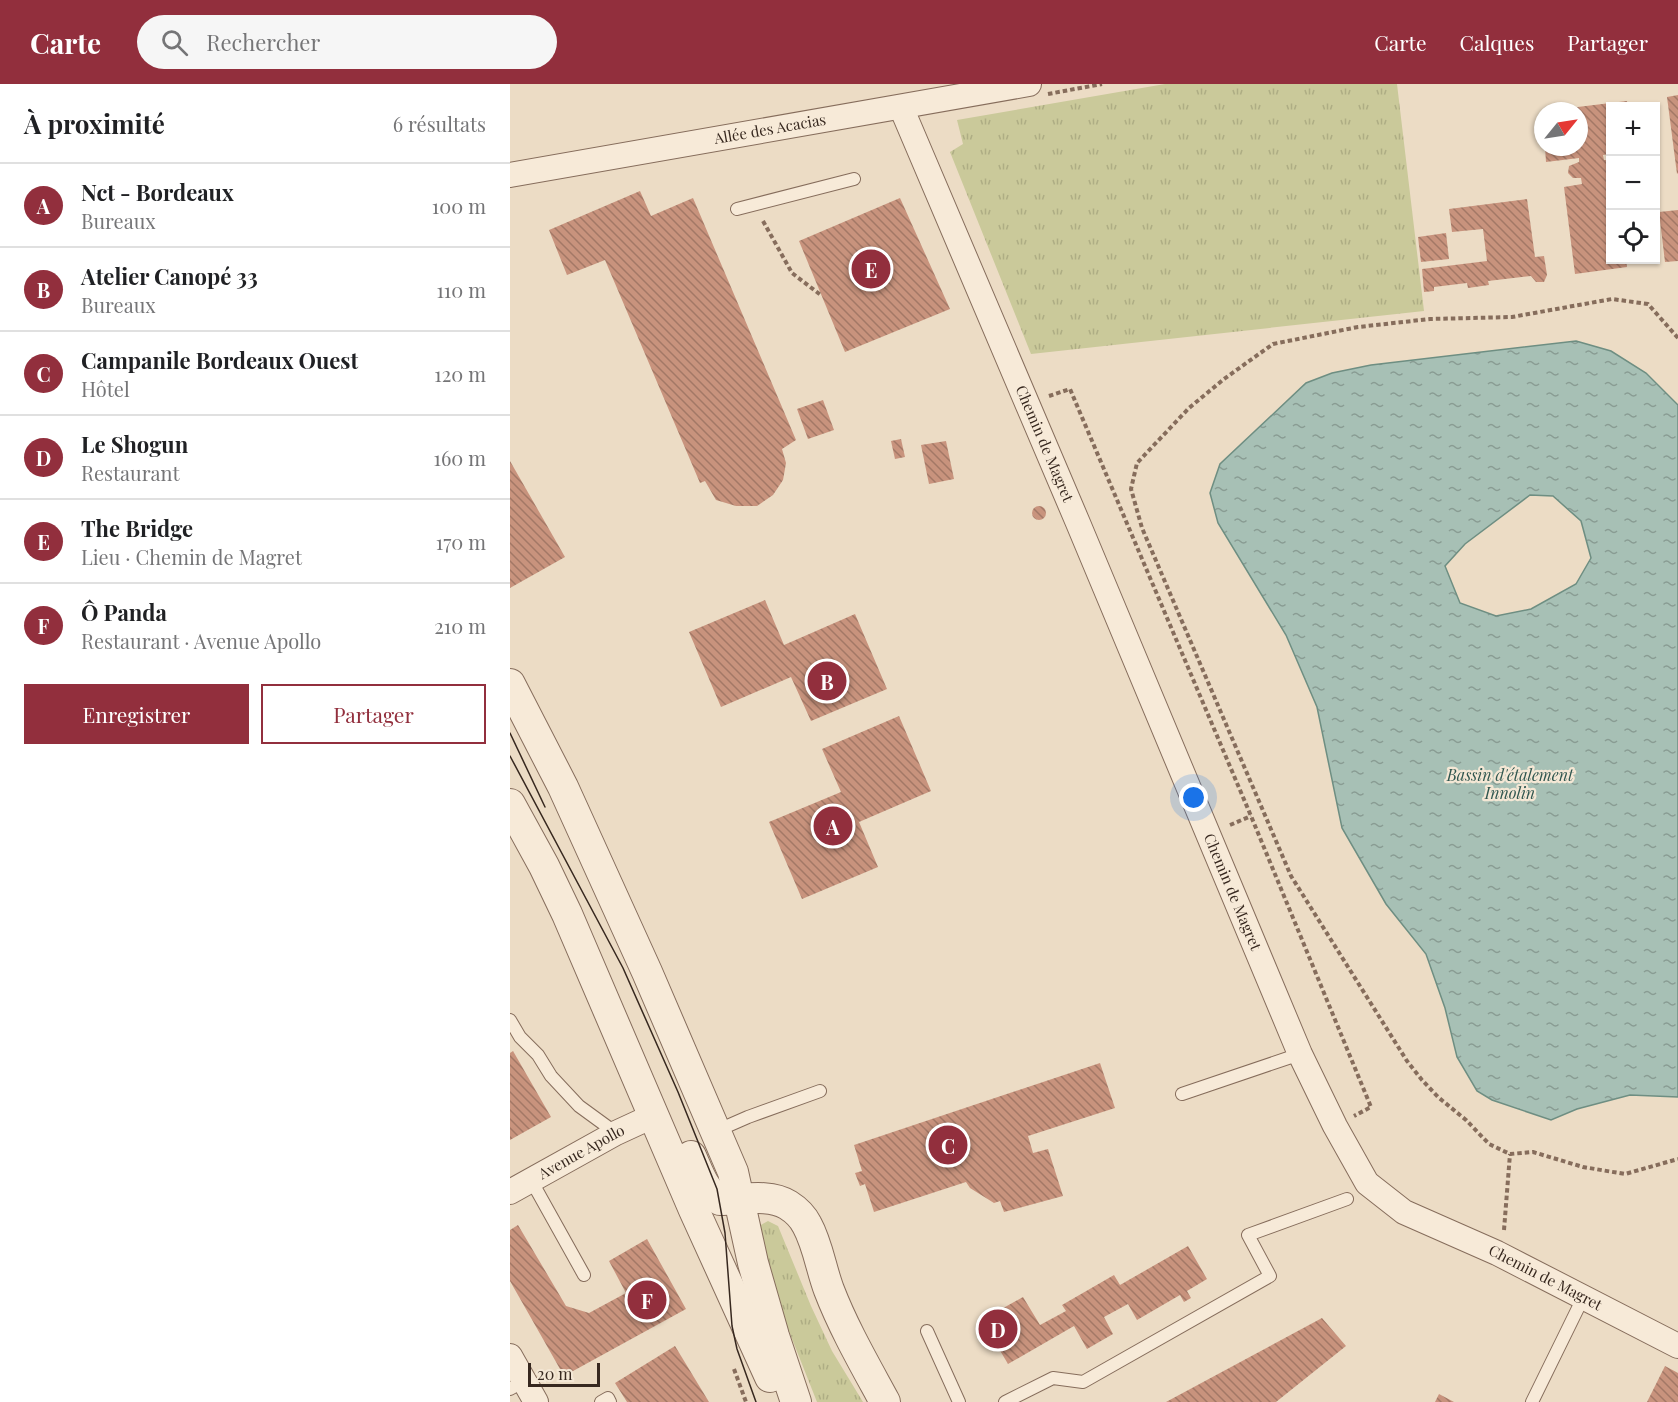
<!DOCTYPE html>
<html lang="fr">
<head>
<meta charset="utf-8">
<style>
  body { margin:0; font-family:"Playfair Display",serif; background:#f6f6f6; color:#202124 }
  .controls { position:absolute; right:18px; top:18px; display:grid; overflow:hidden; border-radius:0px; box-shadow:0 2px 4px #0004 }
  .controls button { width:54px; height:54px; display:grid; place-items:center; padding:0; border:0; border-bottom:2px solid #e0e0e0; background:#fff; color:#202124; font:30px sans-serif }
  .compass { position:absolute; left:1024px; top:18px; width:54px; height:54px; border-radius:50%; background:#fff; box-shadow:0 2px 4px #0004; rotate:60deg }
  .scale { position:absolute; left:18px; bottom:15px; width:72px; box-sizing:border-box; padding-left:6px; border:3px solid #37281f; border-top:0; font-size:16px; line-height:21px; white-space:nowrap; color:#37281f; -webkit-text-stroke:4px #f4e7d5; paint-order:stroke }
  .you { position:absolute; left:684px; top:714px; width:21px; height:21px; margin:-15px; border:4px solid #fff; border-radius:50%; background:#1a73e8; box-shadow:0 0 0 9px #1a73e833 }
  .badge { display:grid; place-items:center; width:39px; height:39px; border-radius:50%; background:#922f3d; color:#fff; font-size:20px; font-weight:700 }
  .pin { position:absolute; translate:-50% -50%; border:3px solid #fff; box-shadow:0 2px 6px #0006 }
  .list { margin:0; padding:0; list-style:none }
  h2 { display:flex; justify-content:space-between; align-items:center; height:78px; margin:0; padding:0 24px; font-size:26px }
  h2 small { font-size:20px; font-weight:400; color:#757577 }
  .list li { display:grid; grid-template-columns:39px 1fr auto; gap:18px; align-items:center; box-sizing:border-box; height:84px; padding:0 24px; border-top:2px solid #e0e0e0 }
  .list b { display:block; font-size:22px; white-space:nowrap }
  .list p { margin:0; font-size:20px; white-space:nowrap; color:#757577 }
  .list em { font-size:20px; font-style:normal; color:#757577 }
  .actions { display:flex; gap:12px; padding:18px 24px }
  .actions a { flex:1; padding:14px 0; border:2px solid #922f3d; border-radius:0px; text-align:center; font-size:21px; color:#922f3d }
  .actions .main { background:#922f3d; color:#fff }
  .icon { flex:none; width:33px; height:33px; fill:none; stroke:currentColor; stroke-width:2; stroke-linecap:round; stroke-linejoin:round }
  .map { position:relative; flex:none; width:1168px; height:1318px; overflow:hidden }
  header { display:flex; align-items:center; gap:36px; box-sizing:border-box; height:84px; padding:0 30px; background:#922f3d; color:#fff }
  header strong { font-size:28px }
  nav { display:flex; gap:33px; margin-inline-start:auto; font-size:21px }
  .search { width:420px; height:54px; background:#f6f6f6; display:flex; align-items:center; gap:15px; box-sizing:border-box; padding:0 21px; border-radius:33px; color:#757577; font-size:22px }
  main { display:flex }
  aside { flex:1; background:#fff }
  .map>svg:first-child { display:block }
  .grass { fill:url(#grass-tufts) }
  .water { fill:url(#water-ripples); stroke:#6e8e82; stroke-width:1.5; fill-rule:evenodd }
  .building { fill:url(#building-back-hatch) }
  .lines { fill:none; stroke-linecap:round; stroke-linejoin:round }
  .service-casing { stroke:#866d5c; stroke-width:14 }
  .minor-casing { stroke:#866d5c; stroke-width:26 }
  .tertiary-casing { stroke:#866d5c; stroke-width:32 }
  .path { stroke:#866d5c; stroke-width:4; stroke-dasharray:4.5 3; stroke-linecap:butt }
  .service { stroke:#f7ead8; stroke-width:12 }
  .minor { stroke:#f7ead8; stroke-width:24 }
  .tertiary { stroke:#f7ead8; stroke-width:30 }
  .tram { stroke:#37281f; stroke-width:1.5 }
  .labels { text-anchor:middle; stroke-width:4.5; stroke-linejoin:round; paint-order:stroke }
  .street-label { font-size:15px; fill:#37281f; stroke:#f4e7d5 }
  .water-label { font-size:16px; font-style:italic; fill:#2f564f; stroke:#f4e7d5 }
</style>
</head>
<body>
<header>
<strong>Carte</strong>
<div class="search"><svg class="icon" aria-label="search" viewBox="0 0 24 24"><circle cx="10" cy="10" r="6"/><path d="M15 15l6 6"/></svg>Rechercher</div>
<nav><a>Carte</a><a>Calques</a><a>Partager</a></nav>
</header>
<main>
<aside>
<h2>À proximité<small>6 résultats</small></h2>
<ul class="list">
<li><span class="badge">A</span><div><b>Nct - Bordeaux</b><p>Bureaux</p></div><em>100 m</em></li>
<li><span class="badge">B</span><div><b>Atelier Canopé 33</b><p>Bureaux</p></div><em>110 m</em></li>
<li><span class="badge">C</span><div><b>Campanile Bordeaux Ouest</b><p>Hôtel</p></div><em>120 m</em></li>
<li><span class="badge">D</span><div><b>Le Shogun</b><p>Restaurant</p></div><em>160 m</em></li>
<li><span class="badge">E</span><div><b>The Bridge</b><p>Lieu · Chemin de Magret</p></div><em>170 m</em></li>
<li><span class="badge">F</span><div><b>Ô Panda</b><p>Restaurant · Avenue Apollo</p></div><em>210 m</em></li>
</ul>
<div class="actions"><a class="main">Enregistrer</a><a>Partager</a></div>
</aside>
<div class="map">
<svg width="1168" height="1318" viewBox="0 0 1168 1318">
  <defs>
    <pattern id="grass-tufts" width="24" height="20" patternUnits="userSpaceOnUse" patternTransform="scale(1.5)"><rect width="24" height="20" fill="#cac99a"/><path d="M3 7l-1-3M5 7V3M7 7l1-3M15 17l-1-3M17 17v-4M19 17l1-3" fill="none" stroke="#aead84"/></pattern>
    <pattern id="water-ripples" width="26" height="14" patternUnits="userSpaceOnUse" patternTransform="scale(1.5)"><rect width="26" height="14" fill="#a7c0b5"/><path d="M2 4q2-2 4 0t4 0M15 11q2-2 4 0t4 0" fill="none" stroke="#899c93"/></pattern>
    <pattern id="building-back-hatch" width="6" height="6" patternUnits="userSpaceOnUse" patternTransform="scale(1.5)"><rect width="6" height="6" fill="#c8937d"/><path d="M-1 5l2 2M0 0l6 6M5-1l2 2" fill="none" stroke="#a37866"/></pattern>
  </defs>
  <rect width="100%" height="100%" fill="#ecdcc5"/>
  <g class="grass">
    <path d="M655,0H887L914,227L521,270L440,68L453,60L447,36Z"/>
    <path d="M258,1137L268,1142L301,1222L322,1267L353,1318H307L252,1179L249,1142Z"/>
  </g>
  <path class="water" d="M1066,257L1101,267L1136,289L1168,321V1013L1120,1011L1067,1025L1041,1036L982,1016L967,1007L947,973L935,924L916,870L876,820L832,744L807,623L776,551L708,439L700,409L710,380L796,299L822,289L861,281ZM1020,411L1043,412L1071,437L1081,474L1066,500L1021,525L986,532L950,519L935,482L955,460Z"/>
  <g class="building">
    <path d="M1168,11V89L1167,90L1157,13Z"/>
    <path d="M1117,17L1118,22H1100V70L1093,71L1094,76H1100V89H1096L1097,98L1100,97V176H1116L1117,183L1065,190L1054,103L1072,100L1071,94H1063L1058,89L1059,82L1069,78V74L1036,78L1035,63H1069V27L1043,26Z"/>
    <path d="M130,107L141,132L183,114L286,356L272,365L276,379L273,396L263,411L247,422H226L206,416L195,397L190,399L95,176L57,191L39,146Z"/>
    <path d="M390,114L440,225L335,268L289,157Z"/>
    <path d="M1017,115L1025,173L1034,172L1037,191L1034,198H1026L1021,192L978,197L979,201L958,204L957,199L924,203V207L914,208L912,185L977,177L973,145L942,148L939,125Z"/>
    <path d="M1168,126V177L1155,178L1149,128Z"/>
    <path d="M936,149L939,175L911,178L908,153Z"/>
    <path d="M313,316L324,346L298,355L287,325Z"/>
    <path d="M391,355L395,373L385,375L381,357Z"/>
    <path d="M436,357L444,395L419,400L411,361Z"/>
    <path d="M0,377L55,473L0,504Z"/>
    <circle cx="529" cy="429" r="7"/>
    <path d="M255,516L274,561L345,530L377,605L301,637L281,593L211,623L179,548Z"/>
    <path d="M389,632L421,707L349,738L368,783L292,815L259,738L331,708L312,665Z"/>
    <path d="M3,967L41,1033L0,1056V969Z"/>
    <path d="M590,979L605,1024L518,1052L523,1069L538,1065L553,1112L494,1128L490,1117L484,1119L460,1104L456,1098L364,1128L355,1100L350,1102L345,1089L352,1087L344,1061Z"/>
    <path d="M8,1141L56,1222L79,1229L116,1209L99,1177L137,1155L176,1225L54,1292L0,1197V1146Z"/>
    <path d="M678,1162L697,1195L677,1207L681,1214L674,1218L670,1211L627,1236L618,1220L594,1233L603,1250L577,1265L564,1242L498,1280L472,1236L513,1213L530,1241L556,1227L552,1221L604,1191L610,1201Z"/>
    <path d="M812,1234L836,1262L766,1318H656Z"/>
    <path d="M165,1262L199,1318H117L105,1299Z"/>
    <path d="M1155,1282L1168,1289V1318H1137Z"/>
    <path d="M929,1310L944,1318H925Z"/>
  </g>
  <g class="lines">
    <defs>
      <g id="service">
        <path d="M227,125L344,95"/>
        <path d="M0,936L10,953L28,971L41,992L69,1022L106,1049"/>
        <path d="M672,1010L790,970"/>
        <path d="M206,1047L238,1033L310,1007"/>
        <path d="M21,1096L74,1191"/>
        <path d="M417,1247L449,1318"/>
        <path d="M0,1305L14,1297"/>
        <path d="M91,1318L98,1314L100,1318"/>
        <path d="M495,1318L543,1294L573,1298L760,1192L738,1151L837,1115"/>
        <path d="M1022,1318L1073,1214"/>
      </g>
      <g id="minor">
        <path id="s1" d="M391,23L568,439L790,970L825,1042L857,1099L894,1128L987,1169L1168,1262"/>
        <path id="s2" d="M0,91L519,0"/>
        <path id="s3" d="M0,1108L106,1049L145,1031"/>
        <path d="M0,1272L26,1318"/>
      </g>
      <g id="tertiary">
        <path d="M0,600L53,703L137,888L223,1088L243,1179L264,1252L286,1318"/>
        <path d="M0,720L34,782L57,830L184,1126L260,1293"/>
        <path d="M181,1072C188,1087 194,1108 210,1116C231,1116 259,1109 278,1121C286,1126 293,1133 297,1141C308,1161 311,1185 319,1206C334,1245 355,1281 375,1318"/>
      </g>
    </defs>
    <use href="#service" class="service-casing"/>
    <use href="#minor" class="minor-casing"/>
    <use href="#tertiary" class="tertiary-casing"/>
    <g class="path">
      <path d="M538,10L592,0"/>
      <path d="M253,137L282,189L312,212"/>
      <path d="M1168,254L1138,220L1102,215L1002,233L920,235L848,243L763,260L714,295L679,324L627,379L621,405L632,444L781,792L897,977L912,996L928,1013L956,1036L979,1060L1000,1070L1023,1068L1073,1083L1115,1090L1168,1075"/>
      <path d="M539,312L560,305L741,732L861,1023L844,1032"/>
      <path d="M720,741L741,732"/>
      <path d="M994,1146L1000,1070"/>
      <path d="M224,1285L236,1318"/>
    </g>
    <use href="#service" class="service"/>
    <use href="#minor" class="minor"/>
    <use href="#tertiary" class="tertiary"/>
    <g class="tram">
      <path d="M0,649L35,723"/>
      <path d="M0,672L113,884L168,1008L207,1105L215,1149L222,1242L227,1265L246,1318"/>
    </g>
  </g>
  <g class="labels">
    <g class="street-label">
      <text dy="5" stroke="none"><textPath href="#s2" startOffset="264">Allée des Acacias</textPath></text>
      <text dy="5" stroke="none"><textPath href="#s1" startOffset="366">Chemin de Magret</textPath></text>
      <text dy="5" stroke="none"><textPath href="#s1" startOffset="852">Chemin de Magret</textPath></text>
      <text dy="5" stroke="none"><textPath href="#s3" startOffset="82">Avenue Apollo</textPath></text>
      <text dy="5" stroke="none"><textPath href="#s1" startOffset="1376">Chemin de Magret</textPath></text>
    </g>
    <g class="water-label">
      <text x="1000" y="697">Bassin d'étalement<tspan x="1000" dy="18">Innolin</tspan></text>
    </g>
  </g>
</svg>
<div class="controls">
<button>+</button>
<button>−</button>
<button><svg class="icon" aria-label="locate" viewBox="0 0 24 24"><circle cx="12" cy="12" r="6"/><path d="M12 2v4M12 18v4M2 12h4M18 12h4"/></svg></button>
</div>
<svg class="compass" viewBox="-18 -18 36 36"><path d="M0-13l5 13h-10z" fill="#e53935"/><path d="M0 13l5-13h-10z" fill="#757577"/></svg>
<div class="scale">20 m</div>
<div class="you"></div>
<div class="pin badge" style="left:323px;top:742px">A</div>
<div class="pin badge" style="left:317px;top:597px">B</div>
<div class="pin badge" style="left:438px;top:1061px">C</div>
<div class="pin badge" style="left:488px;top:1245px">D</div>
<div class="pin badge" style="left:361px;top:185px">E</div>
<div class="pin badge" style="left:137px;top:1216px">F</div>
</div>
</main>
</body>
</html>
